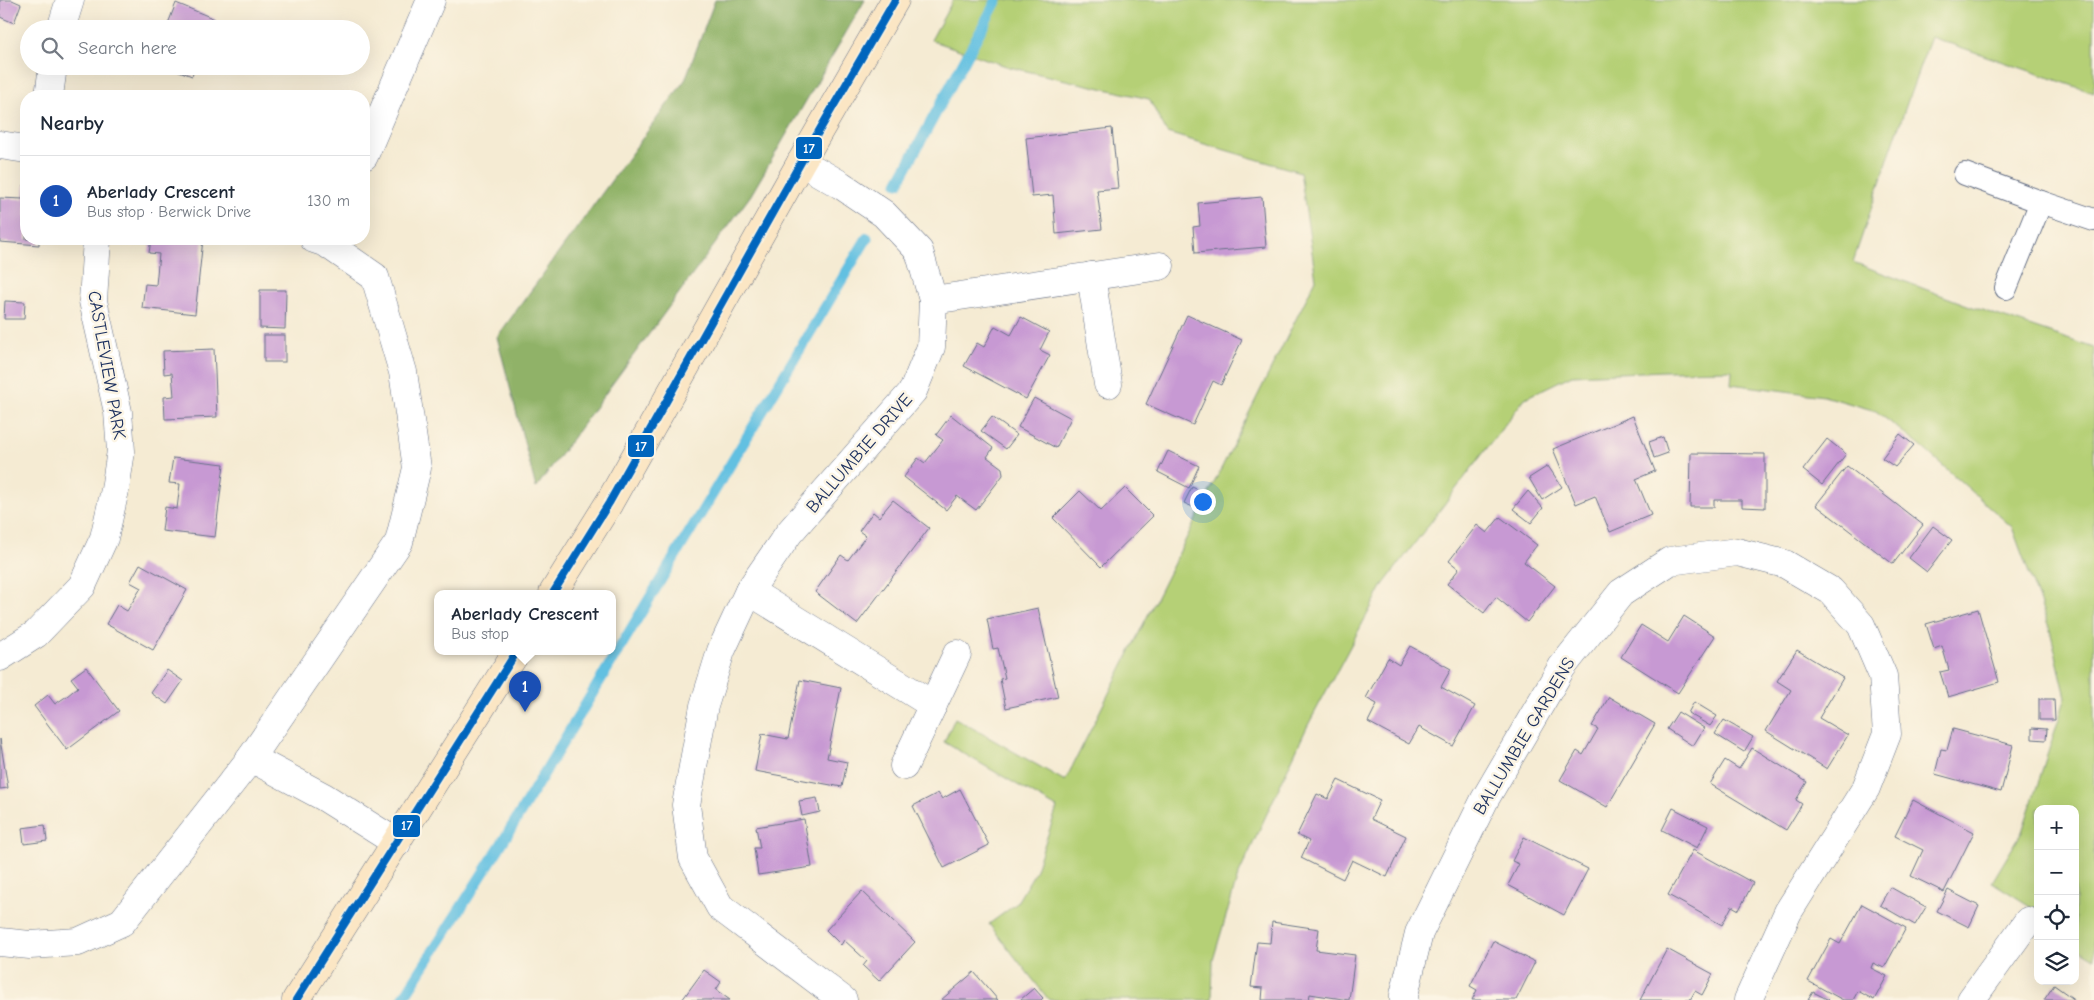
<!DOCTYPE html>
<html lang="en">
<head>
<meta charset="utf-8">
<style>
  body { margin:0; font-family:"Comic Neue",sans-serif; background:#f2f2f3; color:#1f2937 }
  .controls { position:absolute; right:15px; bottom:15px; display:grid; overflow:hidden; border-radius:10px; box-shadow:0 5px 20px #0002 }
  .controls button { width:45px; height:45px; display:grid; place-items:center; padding:0; border:0; border-bottom:1px solid #e0e1e3; background:#fff; color:#1f2937; font:25px sans-serif }
  .you { position:absolute; left:1202px; top:501px; width:18px; height:18px; margin:-12px; border:4px solid #fff; border-radius:50%; background:#1a73e8; box-shadow:0 0 0 8px #1a73e833 }
  .badge { display:grid; place-items:center; width:32px; height:32px; border-radius:50%; background:#ea580c; color:#fff; font-size:16px; font-weight:700 }
  .pin { position:absolute; translate:-50% -41px; filter:drop-shadow(0 1px 2px #0008) }
  .pin::after { content:''; position:absolute; top:26px; width:18px; height:15px; background:inherit; clip-path:polygon(0 0,100% 0,50% 100%) }
  .popup { position:absolute; left:434px; top:590px; width:182px; height:65px; box-sizing:border-box; display:grid; place-content:center; border-radius:10px; background:#fff; filter:drop-shadow(0 1px 4px #0005); font-size:16px; white-space:nowrap; color:#747a83 }
  .popup b { font-size:19px; color:#1f2937 }
  .popup::after { content:''; position:absolute; left:50%; top:100%; margin-left:-10px; border:10px solid transparent; border-top-color:#fff }
  .list { margin:0; padding:0; list-style:none }
  h2 { display:flex; justify-content:space-between; align-items:center; height:65px; margin:0; padding:0 20px; font-size:21px }
  h2 small { font-size:16px; font-weight:400; color:#747a83 }
  .list li { display:grid; grid-template-columns:32px 1fr auto; gap:15px; align-items:center; box-sizing:border-box; height:90px; padding:0 20px; border-top:1px solid #e0e1e3 }
  .list b { display:block; font-size:19px; white-space:nowrap }
  .list p { margin:0; font-size:16px; white-space:nowrap; color:#747a83 }
  .list em { font-size:16px; font-style:normal; color:#747a83 }
  .icon { flex:none; width:28px; height:28px; fill:none; stroke:currentColor; stroke-width:2; stroke-linecap:round; stroke-linejoin:round }
  .map { position:relative; flex:none; width:2094px; height:1000px; overflow:hidden }
  .search { position:absolute; background:#fff; box-shadow:0 5px 20px #0002; left:20px; top:20px; width:350px; height:55px; display:flex; align-items:center; gap:12px; box-sizing:border-box; padding:0 18px; border-radius:28px; color:#747a83; font-size:19px }
  .panel { position:absolute; background:#fff; box-shadow:0 5px 20px #0002; left:20px; top:90px; width:350px; height:155px; border-radius:20px }
  .map>svg:first-child { display:block }
  .green { fill:#b5d076; stroke:#68806a }
  .forest { fill:#90b267; stroke:#567062 }
  .lines { fill:none; stroke-linecap:round; stroke-linejoin:round }
  .stream { stroke:#62c0e1; stroke-width:11 }
  .building { fill:#c799d3 }
  .lane-casing { stroke:#677187; stroke-width:24 }
  .street-casing { stroke:#677187; stroke-width:29 }
  .secondary-casing { stroke:#677187; stroke-width:29 }
  .lane { stroke:#fff; stroke-width:22 }
  .street { stroke:#fff; stroke-width:28 }
  .secondary { stroke:#fbe6c4; stroke-width:28 }
  .bus-1-casing { stroke:#fcf5e5; stroke-width:11 }
  .bus-1 { stroke:#0065bd; stroke-width:8 }
  .labels { text-anchor:middle; stroke-width:5; stroke-linejoin:round; paint-order:stroke }
  .street-label { font-size:18px; fill:#1b2f5e; stroke:#fcf5e5 }
  .line-badge { stroke:#fcf5e5; stroke-width:2 }
  .badge-label { font-size:14px; text-anchor:middle; font-weight:bold; fill:#fff }
</style>
</head>
<body>
<div class="map">
<svg width="2094" height="1000" viewBox="0 0 2094 1000">
  <rect width="100%" height="100%" fill="#fcf5e5"/>
  <filter id="ink" filterUnits="userSpaceOnUse"><feTurbulence type="fractalNoise" baseFrequency=".02" numOctaves="2"/><feDisplacementMap in="SourceGraphic" scale="10" xChannelSelector="R" yChannelSelector="G"/><feConvolveMatrix kernelMatrix="1 2 1 2 8 2 1 2 1" color-interpolation-filters="sRGB"/></filter>
  <filter id="wash" filterUnits="userSpaceOnUse"><feTurbulence type="fractalNoise" baseFrequency=".0096" numOctaves="4" result="noise"/><feDisplacementMap in="SourceGraphic" scale="20" xChannelSelector="R" yChannelSelector="G"/><feGaussianBlur stdDeviation="1.12" result="paint"/><feColorMatrix in="noise" values="0 0 0 0 0 0 0 0 0 0 0 0 0 0 0 0 0 1.4 0 .05"/><feComposite in="paint" operator="in"/></filter>
  <g filter="url(#wash)">
    <rect width="100%" height="100%" fill="#f5ebd3"/>
    <path class="green" d="M953,0H2094V93L1931,37C1903,111 1879,187 1853,262L1970,306L2094,348V959L2075,947V809H2038V911L1992,882L2022,832L2066,697L2050,630L2012,527L1923,448L1876,411L1824,396L1731,384L1732,370L1664,371L1572,375L1525,398L1383,585L1307,727L1238,876L1213,960L1212,1000H1049L989,924L1016,904L1035,872L1057,808L944,742L955,718L1065,781L1316,279L1300,172L1167,133L1149,99L1009,67L931,40Z"/>
    <path class="forest" d="M715,0H865L751,195L536,488L497,337L685,80Z"/>
    <g class="lines">
      <g class="stream">
        <path d="M898,183L997,0"/>
        <path d="M402,1000L499,848L867,238"/>
      </g>
    </g>
    <g id="blocks">
      <g class="building">
        <path d="M0,0H12L21,4L14,23L0,17Z"/>
        <path d="M176,3L215,19L211,29H166Z"/>
        <path d="M166,66H196L192,76Z"/>
        <path d="M1112,128L1118,188L1097,190L1102,229L1056,234L1053,195L1032,197L1026,138Z"/>
        <path d="M24,185H26V239H39V245L0,242V198L23,199Z"/>
        <path d="M1262,197L1266,247L1195,253L1193,227L1200,226L1198,203Z"/>
        <path d="M151,239H203L195,314L142,308L145,284L156,285L159,254L149,253Z"/>
        <path d="M260,290H286L285,329L260,328Z"/>
        <path d="M5,301L25,302L24,319H4Z"/>
        <path d="M1187,315L1242,340L1221,385L1213,381L1193,425L1146,404Z"/>
        <path d="M1021,317L1049,332L1040,350L1050,355L1026,399L964,366L977,343L984,347L995,326L1011,335Z"/>
        <rect x="264" y="335" width="21" height="27"/>
        <path d="M214,349L217,417L165,419L164,397L174,396L172,373L164,374L163,351Z"/>
        <path d="M1034,398L1071,418L1056,448L1018,427Z"/>
        <path d="M951,415L993,448L987,457L1002,468L1003,475L976,510L957,496L946,510L904,477L918,458L925,463L943,440L936,435Z"/>
        <path d="M1633,416L1655,471L1636,479L1651,515L1610,532L1595,496L1576,504L1553,449Z"/>
        <path d="M992,417L1017,435L1006,449L981,431Z"/>
        <path d="M1900,434L1914,445L1895,467L1882,458Z"/>
        <path d="M1663,437L1668,453L1654,458L1649,442Z"/>
        <path d="M1827,439L1846,454L1822,485L1803,470Z"/>
        <path d="M1168,451L1199,466L1189,488L1158,472Z"/>
        <path d="M1691,453L1765,454V508L1742,507V500H1714V507H1690Z"/>
        <path d="M173,458L224,464L215,537L162,531L165,507L177,509L180,484L169,483Z"/>
        <path d="M1548,466L1562,487L1542,500L1529,478Z"/>
        <path d="M1847,466L1923,525L1893,564L1816,505Z"/>
        <path d="M1192,487L1203,492L1195,508L1184,503Z"/>
        <path d="M1125,488L1153,516L1101,567L1053,518L1080,491L1101,511Z"/>
        <path d="M1528,491L1543,508L1531,523L1513,509Z"/>
        <path d="M893,500L929,528L857,624L815,592L841,555L848,560L866,536L859,531L873,512L879,517Z"/>
        <path d="M1500,517L1537,545L1524,562L1555,586L1527,622L1496,597L1484,613L1447,584L1459,569L1449,561L1477,525L1487,533Z"/>
        <path d="M1933,526L1952,540L1927,572L1909,558Z"/>
        <path d="M140,564L187,590L153,650L106,624L117,605L127,611L141,588L130,582Z"/>
        <path d="M1038,608L1058,697L1006,708L1000,679L1005,678L998,648L993,649L987,619Z"/>
        <path d="M1978,609L1999,682L1948,697L1940,672L1949,670L1942,646L1934,649L1926,624Z"/>
        <path d="M1684,616L1715,636L1678,693L1621,657L1641,625L1668,642Z"/>
        <path d="M1410,646L1451,669L1441,687L1475,706L1453,746L1419,727L1409,744L1368,722L1377,704L1366,698L1388,658L1399,665Z"/>
        <path d="M1797,650L1843,678L1819,718L1848,735L1827,769L1766,731L1791,690L1777,681Z"/>
        <path d="M86,667L119,711L67,750L34,706L48,695L55,704L67,696L78,687L71,678Z"/>
        <path d="M167,670L183,681L167,704L151,693Z"/>
        <path d="M800,680L841,688L827,758L847,762L842,787L755,771L762,734L788,739Z"/>
        <path d="M1609,697L1655,724L1607,807L1560,780L1577,751L1583,755L1598,729L1592,726Z"/>
        <path d="M2039,699H2054L2055,720H2039Z"/>
        <path d="M1694,702L1717,716L1710,726L1688,713Z"/>
        <path d="M1678,712L1704,728L1693,746L1667,729Z"/>
        <path d="M1724,720L1753,737L1744,752L1715,734Z"/>
        <path d="M2032,728L2047,729L2046,740L2032,739Z"/>
        <path d="M1953,729L2013,745L2001,792L1935,774L1941,749L1947,750Z"/>
        <path d="M0,739L8,788L0,789Z"/>
        <path d="M1752,748L1807,782L1796,800L1802,804L1786,830L1710,784L1725,760L1739,769Z"/>
        <path d="M1338,780L1380,800L1371,819L1406,836L1387,877L1352,860L1343,879L1301,858L1309,841L1297,835L1317,794L1328,799Z"/>
        <path d="M960,789L989,845L944,868L913,806L938,793L942,799Z"/>
        <path d="M817,798L820,812L802,816L799,801Z"/>
        <path d="M1913,800L1974,832L1944,892L1911,876L1923,850L1895,836Z"/>
        <path d="M1673,808L1708,826L1697,848L1662,830Z"/>
        <path d="M804,819L812,867L758,875L754,848H760L756,827Z"/>
        <path d="M45,825L47,841L24,844L22,828Z"/>
        <path d="M1524,837L1588,869L1564,915L1508,885L1519,864L1512,861Z"/>
        <path d="M1693,850L1753,883L1739,910L1732,906L1722,925L1668,895Z"/>
        <path d="M1890,887L1926,907L1915,925L1880,905Z"/>
        <path d="M1948,890L1979,906L1969,927L1937,911Z"/>
        <path d="M862,891L915,942L879,981L863,966L867,961L856,951L844,940L841,945L826,930Z"/>
        <path d="M1862,904L1906,928L1884,968L1873,963L1871,968L1887,976L1874,1000L1858,991L1853,1000H1843L1808,981L1831,939L1840,944Z"/>
        <path d="M1272,922L1319,929L1316,950L1355,955L1349,1000L1310,994L1309,1000H1262L1263,988L1251,987L1254,964L1257,942L1270,943Z"/>
        <path d="M1493,941L1535,962L1516,1000H1472L1477,990L1470,986Z"/>
        <path d="M1667,949L1713,974L1702,995L1695,991L1690,1000H1640Z"/>
        <path d="M704,970L721,982L716,990L730,1000H682Z"/>
        <path d="M974,972L998,1000H941Z"/>
        <path d="M2054,985L2075,1000H2044Z"/>
        <path d="M1034,988L1043,998L1041,1000H1020Z"/>
        <path d="M1813,992L1829,1000H1808Z"/>
      </g>
    </g>
  </g>
  <g filter="url(#ink)">
    <use href="#blocks" fill-opacity="0" stroke="#677187" stroke-width="1"/>
    <g class="lines">
      <defs>
        <g id="lane">
          <path d="M1965,174L2041,202"/>
          <path d="M2006,288L2041,202L2094,220"/>
        </g>
        <g id="street">
          <path d="M61,29L70,0"/>
          <path d="M49,96L53,66"/>
          <path d="M0,145L26,149"/>
          <path d="M364,156L431,0"/>
          <path d="M801,162L841,185L884,214L919,251L933,300L931,347L913,391L789,533L749,591L721,651L704,706L686,805L693,858L720,907L843,1000"/>
          <path d="M1091,276L1108,384"/>
          <path d="M933,300L1160,266"/>
          <path d="M749,591L933,705"/>
          <path d="M0,657L36,634L82,586L104,538L115,490L121,451L118,412L93,301L97,239"/>
          <path d="M251,758L324,797L397,843"/>
          <path d="M904,766L957,654"/>
          <path d="M0,942L30,945L78,942L122,922L251,758L399,542L417,468L403,372L375,277L326,243L314,239"/>
          <path d="M1404,1000V995L1419,933L1485,799L1562,667L1621,593L1670,561L1737,552L1785,564L1831,591L1861,625L1883,676L1887,734L1866,788L1788,912L1748,1000"/>
          <path d="M1971,1000L2028,921"/>
        </g>
        <g id="secondary">
          <path d="M553,593L609,503L801,162L895,0"/>
          <path d="M296,1000L517,651"/>
        </g>
      </defs>
      <use href="#lane" class="lane-casing"/>
      <use href="#street" class="street-casing"/>
      <use href="#secondary" class="secondary-casing"/>
      <use href="#lane" class="lane"/>
      <use href="#street" class="street"/>
      <use href="#secondary" class="secondary"/>
      <defs>
        <g id="bus-1">
          <path d="M553,593L609,503L801,162L895,0"/>
          <path d="M296,1000L517,651"/>
        </g>
      </defs>
      <use href="#bus-1" class="bus-1-casing"/>
      <use href="#bus-1" class="bus-1"/>
    </g>
  </g>
  <g class="labels">
    <g class="street-label">
      <text transform="translate(107 365) rotate(80)" y="6">CASTLEVIEW PARK</text>
      <text transform="translate(859 453) rotate(-49)" y="6">BALLUMBIE DRIVE</text>
      <text transform="translate(1524 736) rotate(-59)" y="6">BALLUMBIE GARDENS</text>
    </g>
  </g>
  <g class="line-badge">
    <rect x="795" y="136" width="28" height="24" rx="5" fill="#0065bd"/>
    <rect x="627" y="434" width="28" height="24" rx="5" fill="#0065bd"/>
    <rect x="392" y="814" width="29" height="24" rx="5" fill="#0065bd"/>
  </g>
  <g class="badge-label">
    <text x="809" y="153">17</text>
    <text x="641" y="451">17</text>
    <text x="407" y="830">17</text>
  </g>
</svg>
<div class="controls">
<button>+</button>
<button>−</button>
<button><svg class="icon" aria-label="locate" viewBox="0 0 24 24"><circle cx="12" cy="12" r="6"/><path d="M12 2v4M12 18v4M2 12h4M18 12h4"/></svg></button>
<button><svg class="icon" aria-label="layers" viewBox="0 0 24 24"><path d="M12 4l9 5-9 5-9-5zM3 14l9 5 9-5"/></svg></button>
</div>
<div class="you"></div>
<div class="pin badge" style="left:525px;top:712px;background:#1a4fb4">1</div>
<div class="popup"><b>Aberlady Crescent</b>Bus stop</div>
<div class="search"><svg class="icon" aria-label="search" viewBox="0 0 24 24"><circle cx="10" cy="10" r="6"/><path d="M15 15l6 6"/></svg>Search here</div>
<section class="panel">
<h2>Nearby<small></small></h2>
<ul class="list">
<li><span class="badge" style="background:#1a4fb4">1</span><div><b>Aberlady Crescent</b><p>Bus stop · Berwick Drive</p></div><em>130 m</em></li>
</ul>
</section>
</div>
</body>
</html>
